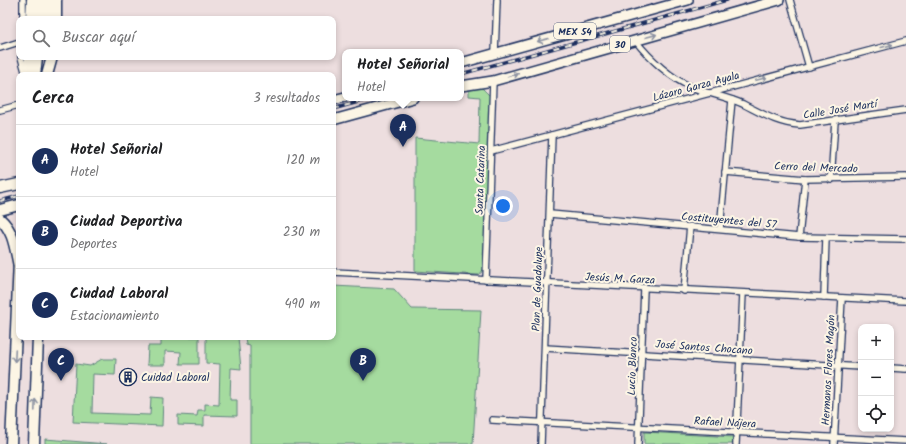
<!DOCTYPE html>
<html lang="es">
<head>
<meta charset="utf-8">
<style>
  body { margin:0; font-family:Kalam,sans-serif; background:#f2f2f2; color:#202124 }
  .controls { position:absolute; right:12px; bottom:12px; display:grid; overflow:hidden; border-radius:8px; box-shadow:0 2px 6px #0003 }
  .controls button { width:36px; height:36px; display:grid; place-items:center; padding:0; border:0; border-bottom:1px solid #e0e0e0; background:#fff; color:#202124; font:20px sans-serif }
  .you { position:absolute; left:503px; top:206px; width:14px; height:14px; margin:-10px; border:3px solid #fff; border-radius:50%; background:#1a73e8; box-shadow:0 0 0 6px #1a73e833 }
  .badge { display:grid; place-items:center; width:26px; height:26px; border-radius:50%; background:#1b2f5e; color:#fff; font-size:13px; font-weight:700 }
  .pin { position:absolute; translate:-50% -33px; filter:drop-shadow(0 1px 2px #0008) }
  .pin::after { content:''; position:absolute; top:21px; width:14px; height:12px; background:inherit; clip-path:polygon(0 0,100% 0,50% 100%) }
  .popup { position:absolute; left:342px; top:49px; width:122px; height:52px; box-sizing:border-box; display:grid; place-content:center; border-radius:8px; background:#fff; filter:drop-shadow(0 1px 3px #0005); font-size:13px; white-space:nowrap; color:#757577 }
  .popup b { font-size:15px; color:#202124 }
  .popup::after { content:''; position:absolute; left:50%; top:100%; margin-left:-8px; border:8px solid transparent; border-top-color:#fff }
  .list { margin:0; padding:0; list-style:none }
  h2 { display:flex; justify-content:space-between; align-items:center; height:52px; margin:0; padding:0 16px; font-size:17px }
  h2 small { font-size:13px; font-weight:400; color:#757577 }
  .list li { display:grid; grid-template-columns:26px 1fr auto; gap:12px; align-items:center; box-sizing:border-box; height:72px; padding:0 16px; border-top:1px solid #e0e0e0 }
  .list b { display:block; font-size:15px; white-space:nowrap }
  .list p { margin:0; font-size:13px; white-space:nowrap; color:#757577 }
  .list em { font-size:13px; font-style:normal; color:#757577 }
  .icon { flex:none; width:22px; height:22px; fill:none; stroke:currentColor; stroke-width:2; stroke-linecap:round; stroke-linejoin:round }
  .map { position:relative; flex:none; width:906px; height:444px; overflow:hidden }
  .search { position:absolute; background:#fff; box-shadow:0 2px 6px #0003; left:16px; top:16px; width:320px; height:44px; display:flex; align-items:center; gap:10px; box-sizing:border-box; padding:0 14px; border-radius:8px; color:#757577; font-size:15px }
  .panel { position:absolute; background:#fff; box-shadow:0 2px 6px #0003; left:16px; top:72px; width:320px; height:268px; border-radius:8px }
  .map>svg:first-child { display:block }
  .green { fill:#a5db9f; stroke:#60857e }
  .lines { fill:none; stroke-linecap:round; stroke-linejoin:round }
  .street-casing { stroke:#1b2f5e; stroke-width:8 }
  .primary-casing { stroke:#1b2f5e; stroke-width:12 }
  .highway-casing { stroke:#1b2f5e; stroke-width:13 }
  .street { stroke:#fcf5e5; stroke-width:5.5 }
  .primary { stroke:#fcf5e5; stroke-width:9 }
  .highway { stroke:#fcf5e5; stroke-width:10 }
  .rail-casing { stroke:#1b2f5e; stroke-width:3.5 }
  .rail { stroke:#fcf5e5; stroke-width:2; stroke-dasharray:6; stroke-linecap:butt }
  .oneway { stroke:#8c92a2 }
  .labels { text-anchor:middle; stroke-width:4; stroke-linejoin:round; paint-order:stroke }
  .shield { fill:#fcf5e5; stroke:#5e6a86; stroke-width:1 }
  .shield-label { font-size:10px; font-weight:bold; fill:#1b2f5e }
  .street-label { font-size:11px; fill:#1b2f5e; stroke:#fcf5e5 }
  .poi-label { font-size:11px; fill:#1b2f5e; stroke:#fcf5e5; text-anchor:start }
</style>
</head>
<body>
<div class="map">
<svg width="906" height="444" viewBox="0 0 906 444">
  <rect width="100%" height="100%" fill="#eddedf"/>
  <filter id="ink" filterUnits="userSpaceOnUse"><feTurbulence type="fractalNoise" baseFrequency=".025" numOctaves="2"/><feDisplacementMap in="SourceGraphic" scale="8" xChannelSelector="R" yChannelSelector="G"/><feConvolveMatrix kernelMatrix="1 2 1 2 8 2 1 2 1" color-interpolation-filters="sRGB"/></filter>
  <g filter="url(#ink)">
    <g class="green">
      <path d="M481,87L490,96L484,269L479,275L415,271V138L479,144L480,97L469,96V90Z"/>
      <path d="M333,286L394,289L412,309L481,310L473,444H250V346L246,345L245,337H333Z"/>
      <path d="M161,337H199V364H180L181,352L165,351V365H147L148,346H161Z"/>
      <path d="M206,337H238L241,369L231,368L230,400H237V416L204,415V426L178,425V415L197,416L198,410H205V404L219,405L220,364L206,363Z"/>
      <path d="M102,359H116L115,375L93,374L92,413L150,415L151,397L163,398L162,426L73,422L76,364L90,366Z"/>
      <path d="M644,432L734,437L733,444H644Z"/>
      <path d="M45,439L107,444H45Z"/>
    </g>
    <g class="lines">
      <defs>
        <g id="street">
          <path d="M790,0L809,67"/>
          <path d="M23,19V0"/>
          <path d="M635,40C649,58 672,80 694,88C710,94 727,97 743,104C763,114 777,123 800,125L906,110"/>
          <path d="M0,48L19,42"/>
          <path d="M495,53L497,0"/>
          <path d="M21,57L26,75"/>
          <path d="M0,110L19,105"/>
          <path d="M491,151L906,41"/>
          <path d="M725,172L805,179L906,177"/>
          <path d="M831,180L835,121"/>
          <path d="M550,214L799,237L906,239"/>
          <path d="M720,229L732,100"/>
          <path d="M799,237L805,179"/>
          <path d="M333,272L906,301"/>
          <path d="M486,280L493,81"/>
          <path d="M684,291L690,226"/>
          <path d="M824,297L826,238"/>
          <path d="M545,348L861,367"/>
          <path d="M891,368L906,369"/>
          <path d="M492,420L906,441"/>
          <path d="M541,444L552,135"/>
          <path d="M638,444L644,289"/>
          <path d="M736,444L743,293"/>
          <path d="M834,444L842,298"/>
        </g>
        <g id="primary">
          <path d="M461,63L688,0"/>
          <path d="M461,86L493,81L779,0"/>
          <path d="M333,100L345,97"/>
          <path d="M333,120L413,98"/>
        </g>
        <g id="highway">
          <path d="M31,19L32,0"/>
          <path d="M39,19L40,0"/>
          <path d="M48,19V0"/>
          <path d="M56,19V0"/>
          <path d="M29,75L30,57"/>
          <path d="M35,75L37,57"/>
          <path d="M47,75L52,57"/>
          <path d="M0,188L19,184"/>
          <path d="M0,210L19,205"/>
          <path d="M0,219C14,231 15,249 19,266"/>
          <path d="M11,444L19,261"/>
          <path d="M34,444L38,337"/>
        </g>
      </defs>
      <use href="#street" class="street-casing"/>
      <use href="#primary" class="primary-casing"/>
      <use href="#highway" class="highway-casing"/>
      <use href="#street" class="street"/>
      <use href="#primary" class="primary"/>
      <use href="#highway" class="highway"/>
      <defs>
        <g id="rail">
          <path d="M461,74L727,0"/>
          <path d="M333,109L373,98"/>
          <path d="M0,201L19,196"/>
        </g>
      </defs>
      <use href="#rail" class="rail-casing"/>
      <use href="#rail" class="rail"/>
    </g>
    <defs><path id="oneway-shaft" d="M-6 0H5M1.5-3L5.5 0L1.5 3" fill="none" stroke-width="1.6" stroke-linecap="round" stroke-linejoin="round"/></defs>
    <g class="oneway">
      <use href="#oneway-shaft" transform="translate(651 36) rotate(-15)"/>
      <use href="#oneway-shaft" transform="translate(543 40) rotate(165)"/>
      <use href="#oneway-shaft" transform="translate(887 46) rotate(-15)"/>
      <use href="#oneway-shaft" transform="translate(513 75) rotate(-16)"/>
      <use href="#oneway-shaft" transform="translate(761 79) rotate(-14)"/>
      <use href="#oneway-shaft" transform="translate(15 356) rotate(93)"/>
      <use href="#oneway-shaft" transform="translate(35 405) rotate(-88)"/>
    </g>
  </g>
  <defs>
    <symbol id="building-ring" viewBox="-11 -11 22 22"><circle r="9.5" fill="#fcf5e5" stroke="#1b2f5e" stroke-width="1.5"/><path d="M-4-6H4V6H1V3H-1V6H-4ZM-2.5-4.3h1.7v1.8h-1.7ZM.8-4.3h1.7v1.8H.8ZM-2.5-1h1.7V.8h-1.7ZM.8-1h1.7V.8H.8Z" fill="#1b2f5e"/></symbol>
  </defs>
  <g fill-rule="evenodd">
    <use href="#building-ring" x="118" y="367" width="20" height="20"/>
  </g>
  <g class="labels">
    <g class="shield">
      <rect x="554" y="23" width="42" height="16" rx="3"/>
      <rect x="610" y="36" width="20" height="16" rx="3"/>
    </g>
    <g class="shield-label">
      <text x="575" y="35">MEX 54</text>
      <text x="620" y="48">30</text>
    </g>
    <g class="street-label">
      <text transform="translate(696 86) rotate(-15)" y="4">Lázaro Garza Ayala</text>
      <text transform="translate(840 109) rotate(-9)" y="4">Calle José Martí</text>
      <text transform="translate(816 167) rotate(2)" y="4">Cerro del Mercado</text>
      <text transform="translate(480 180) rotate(-88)" y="4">Santa Catarina</text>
      <text transform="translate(729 220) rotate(5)" y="4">Costituyentes del 57</text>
      <text transform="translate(620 278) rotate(3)" y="4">Jesús M. Garza</text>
      <text transform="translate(537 289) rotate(-88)" y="4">Plan de Guadalupe</text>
      <text transform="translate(704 347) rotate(4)" y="4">José Santos Chocano</text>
      <text transform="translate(632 366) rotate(-88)" y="4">Lucio Blanco</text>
      <text transform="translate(828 370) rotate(-87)" y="4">Hermanos Flores Magón</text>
      <text transform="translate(725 422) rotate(3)" y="4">Rafael Nájera</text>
    </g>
    <g class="poi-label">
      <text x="141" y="381">Cuidad Laboral</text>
    </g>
  </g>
</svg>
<div class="controls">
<button>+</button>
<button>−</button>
<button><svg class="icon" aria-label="locate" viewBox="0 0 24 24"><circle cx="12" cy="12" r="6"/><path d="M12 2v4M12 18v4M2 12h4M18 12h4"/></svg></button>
</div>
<div class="you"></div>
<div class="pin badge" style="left:403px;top:147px">A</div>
<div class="popup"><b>Hotel Señorial</b>Hotel</div>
<div class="pin badge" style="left:363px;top:381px">B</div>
<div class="pin badge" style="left:61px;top:381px">C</div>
<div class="search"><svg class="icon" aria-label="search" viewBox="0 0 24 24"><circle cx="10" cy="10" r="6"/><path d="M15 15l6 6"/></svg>Buscar aquí</div>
<section class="panel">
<h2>Cerca<small>3 resultados</small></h2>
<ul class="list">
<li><span class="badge">A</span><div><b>Hotel Señorial</b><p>Hotel</p></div><em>120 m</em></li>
<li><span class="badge">B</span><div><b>Ciudad Deportiva</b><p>Deportes</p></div><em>230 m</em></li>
<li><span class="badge">C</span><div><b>Ciudad Laboral</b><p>Estacionamiento</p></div><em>490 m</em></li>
</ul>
</section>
</div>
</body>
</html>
